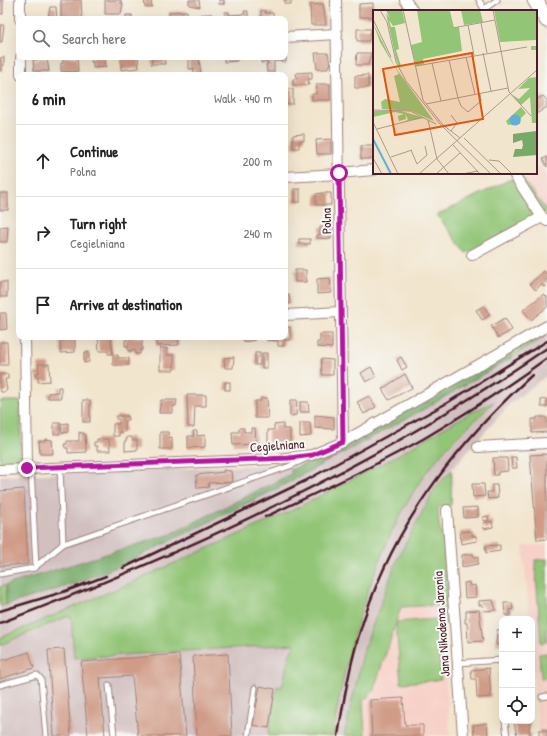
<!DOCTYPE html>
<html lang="en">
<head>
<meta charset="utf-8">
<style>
  body { margin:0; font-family:"Patrick Hand",sans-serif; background:#f6f6f6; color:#222 }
  .controls { position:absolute; right:12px; bottom:12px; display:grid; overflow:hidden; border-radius:8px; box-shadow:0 4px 16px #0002 }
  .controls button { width:36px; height:36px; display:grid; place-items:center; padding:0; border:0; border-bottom:1px solid #e0e0e0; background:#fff; color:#222; font:20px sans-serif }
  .stop { position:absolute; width:12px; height:12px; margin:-9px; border:3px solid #b5179e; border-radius:50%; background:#fff }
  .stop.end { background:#b5179e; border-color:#fff; box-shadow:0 1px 4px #0008 }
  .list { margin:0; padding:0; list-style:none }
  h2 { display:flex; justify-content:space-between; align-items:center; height:52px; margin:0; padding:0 16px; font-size:17px }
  h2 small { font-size:13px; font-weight:400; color:#767676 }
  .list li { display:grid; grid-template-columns:26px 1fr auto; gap:12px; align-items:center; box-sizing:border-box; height:72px; padding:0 16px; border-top:1px solid #e0e0e0 }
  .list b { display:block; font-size:15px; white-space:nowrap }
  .list p { margin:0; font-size:13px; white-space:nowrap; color:#767676 }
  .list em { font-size:13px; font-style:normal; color:#767676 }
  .icon { flex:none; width:22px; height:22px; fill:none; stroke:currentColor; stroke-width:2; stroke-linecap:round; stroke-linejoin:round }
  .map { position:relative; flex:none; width:547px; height:736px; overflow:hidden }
  .search { position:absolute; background:#fff; box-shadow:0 4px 16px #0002; left:16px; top:16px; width:272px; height:44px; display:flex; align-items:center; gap:10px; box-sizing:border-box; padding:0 14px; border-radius:8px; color:#767676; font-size:15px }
  .panel { position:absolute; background:#fff; box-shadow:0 4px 16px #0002; left:16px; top:72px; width:272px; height:268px; border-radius:8px }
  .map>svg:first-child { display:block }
  .built { fill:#f7d1c7 }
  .industrial { fill:#d2bfc0 }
  .green { fill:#92c576; stroke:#6e7250 }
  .forest { fill:#75aa67; stroke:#606449 }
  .building { fill:#d09b87 }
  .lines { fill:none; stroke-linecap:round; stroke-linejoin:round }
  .lane-casing { stroke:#9e827c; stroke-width:7 }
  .street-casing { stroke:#9e827c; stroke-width:12 }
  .secondary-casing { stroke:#9e827c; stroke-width:17 }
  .lane { stroke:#fff; stroke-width:5 }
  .street { stroke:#fff; stroke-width:10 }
  .secondary { stroke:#fff; stroke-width:15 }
  .rail { stroke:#4a1f2b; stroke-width:2.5 }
  .route { stroke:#b5179e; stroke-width:5 }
  .labels { text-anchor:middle; stroke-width:4; stroke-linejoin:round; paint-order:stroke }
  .street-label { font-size:13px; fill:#4a1f2b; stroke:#f6f6f2 }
  .inset-river { fill:none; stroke:#5eb0d9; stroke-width:2 }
  .inset-road { fill:none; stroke:#af968d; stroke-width:1 }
  .view { fill:#e0560e; fill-opacity:0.15; stroke:#e0560e; stroke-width:2 }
  .inset-edge { fill:none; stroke:#4a1f2b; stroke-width:2 }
</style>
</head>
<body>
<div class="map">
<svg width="547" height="736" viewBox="0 0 547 736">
  <rect width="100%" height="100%" fill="#f6f6f2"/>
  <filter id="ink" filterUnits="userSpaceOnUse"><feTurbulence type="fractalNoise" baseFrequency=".025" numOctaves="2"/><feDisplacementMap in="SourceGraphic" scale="8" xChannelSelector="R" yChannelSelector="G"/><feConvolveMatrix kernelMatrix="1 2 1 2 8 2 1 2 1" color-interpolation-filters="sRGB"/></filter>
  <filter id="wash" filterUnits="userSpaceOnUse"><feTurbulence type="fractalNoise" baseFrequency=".012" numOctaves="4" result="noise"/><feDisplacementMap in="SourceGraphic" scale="16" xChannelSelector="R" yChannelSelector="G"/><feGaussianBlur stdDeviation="0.9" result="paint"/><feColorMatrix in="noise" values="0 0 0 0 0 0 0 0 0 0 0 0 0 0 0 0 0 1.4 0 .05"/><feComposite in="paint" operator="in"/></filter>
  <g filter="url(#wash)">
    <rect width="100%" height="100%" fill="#f2e5ce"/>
    <g class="built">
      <path d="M541,166L547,178V211L521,178L530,173H536V169Z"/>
      <path d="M547,545V736H539L532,654V619H529L523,546Z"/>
      <path d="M441,605L450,736H365L363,701L373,692L401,607Z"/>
    </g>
    <g class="industrial">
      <path d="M547,335V375L510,404L435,488L397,560L364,649L344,736H333L342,680L352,644L377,567L405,506L436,460L493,403L468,414L391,459L293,510L126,585L0,638V606L77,583L119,566L280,487L424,409Z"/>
      <path d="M291,464V474L171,534L0,587V476Z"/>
      <path d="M68,616L71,617L74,658L295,644L289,656L282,687H276L268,736H0V645Z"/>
    </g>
    <g class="green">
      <path d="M519,175L547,211L466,253L437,215Z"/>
      <path d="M547,330V335L511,358L510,353Z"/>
      <path d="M0,401H21V464L0,465Z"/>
      <path d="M494,402C475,421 453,439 436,460C381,527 344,651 333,736H268L277,686L282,687L289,656L295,644L74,658L71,617L68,616L0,645V638L126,585L293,510L391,459L468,414Z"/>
      <path d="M452,470L451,505L438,507L439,523L445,549L450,623L442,624L440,605L401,607L396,622L436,619L441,680L401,683L396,623L373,692L363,701L365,736H344L364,649L397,560L435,488Z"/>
      <path d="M547,559V642L541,643L535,560Z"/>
      <path d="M6,585V605L0,606V587Z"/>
      <path d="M547,653V678L541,679L539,654Z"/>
    </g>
    <path class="forest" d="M510,353L511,358L424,409L280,487L119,566L77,583L6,605V585L171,534L291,474V469L326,455Z"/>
    <g id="blocks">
      <g class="building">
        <rect x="0" y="0" width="3" height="14"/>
        <path d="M61,0H81L82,19H61Z"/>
        <path d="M105,0H121V3H123L121,14H105Z"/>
        <path d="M144,0H151L152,7H145Z"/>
        <path d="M189,0H199L200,7L189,5Z"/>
        <rect x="219" y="0" width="5" height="4"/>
        <rect x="285" y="0" width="6" height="4"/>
        <path d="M373,3V17H359V4Z"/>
        <path d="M323,4L326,25H311L310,5Z"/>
        <path d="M50,7H56L57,19H50V17H48Z"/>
        <path d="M265,10V13H273V19H261V11Z"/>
        <path d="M187,11V19H169V12Z"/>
        <path d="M244,11H248V19H225V12H229V15L245,14Z"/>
        <path d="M212,14V19H200V15Z"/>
        <rect x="126" y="15" width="6" height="4"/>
        <path d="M0,25H4L2,42H0Z"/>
        <path d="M357,29H371L369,41H357Z"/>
        <path d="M315,53H328L330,65H328V69H317Z"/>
        <path d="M357,53H371L368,65H356Z"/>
        <path d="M4,57V65H2V71H0V58Z"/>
        <path d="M63,57H77L78,72H63L61,71V63H63Z"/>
        <path d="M93,57H102V59H105L106,67L93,68V62H91V59H93Z"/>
        <path d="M121,57H138L139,68L121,70Z"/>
        <path d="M153,57H164L165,64H151Z"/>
        <path d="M199,57L201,75H194V69H189V58Z"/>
        <path d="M224,57H237V61L224,62Z"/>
        <path d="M261,57H286V62L274,61V72H267L266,64H268V62L261,63Z"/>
        <path d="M38,58H47L49,71H34L33,60H38Z"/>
        <path d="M312,72V79H308L309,85H293V79H297L296,73Z"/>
        <path d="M368,75V88H355V76Z"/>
        <path d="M317,84H330V100H312V94H316Z"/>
        <rect x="286" y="89" width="7" height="15"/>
        <path d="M543,96L547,100V107L536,114V100Z"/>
        <path d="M304,134V141H299V148H293V135Z"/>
        <path d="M331,139V154H317L316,140Z"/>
        <rect x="361" y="146" width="13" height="13"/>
        <path d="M547,157V167L543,159Z"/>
        <rect x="294" y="189" width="6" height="13"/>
        <rect x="0" y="193" width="8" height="17"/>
        <path d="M322,193H331V205H316V194Z"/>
        <path d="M8,226L7,242H0V227Z"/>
        <path d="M320,227H331V239L317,238V235H320Z"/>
        <rect x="299" y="239" width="11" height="5"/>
        <rect x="295" y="270" width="11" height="12"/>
        <path d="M544,271L547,275V279L545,281L547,284L544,287L541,284L536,290L530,284Z"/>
        <path d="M330,278L331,293L317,294V279Z"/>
        <rect x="0" y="282" width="7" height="15"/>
        <path d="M285,289L286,294H289L290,304H285Z"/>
        <path d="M544,294L547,297V307L531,320L523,310Z"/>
        <path d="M484,306L490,315L482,320L476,310Z"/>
        <path d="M0,313H6L7,329L0,330Z"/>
        <path d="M505,318L512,330L498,338L491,326Z"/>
        <path d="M285,327H290V340H284V346H278V341L266,340V337H285Z"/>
        <path d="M320,334H332V348L317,347V342H320Z"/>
        <path d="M111,337L113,354H108V351H99L98,338Z"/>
        <path d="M127,337H142V350H140V354H135V350L128,351V346H125V340H127Z"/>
        <path d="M156,337H178L179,345L156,346Z"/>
        <path d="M243,337H255V340L244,342Z"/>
        <path d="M75,339V352L61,353L60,340Z"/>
        <path d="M0,342H7L8,365H0Z"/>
        <path d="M160,348H167V355H174V370H160Z"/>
        <path d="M89,352V362L84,363V353Z"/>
        <rect x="255" y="353" width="5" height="12"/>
        <rect x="262" y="353" width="5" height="15"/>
        <path d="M113,355H118V358H129V365H113Z"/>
        <path d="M234,357L233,368H225L224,358Z"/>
        <path d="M401,357L407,367L402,370L397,360Z"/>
        <path d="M321,359L333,360V375H322Z"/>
        <path d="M38,364H49L50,381L38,382V376H35V373H39Z"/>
        <path d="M371,367L376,377L366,382L361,373Z"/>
        <path d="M0,374H8V379H5L7,390L5,392H1L0,390Z"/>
        <path d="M405,374L412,388L389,400L382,389Z"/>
        <rect x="225" y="382" width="5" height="8"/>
        <path d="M58,387H61V398H48V393L58,392Z"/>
        <path d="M187,395H206V406H195L194,427H188Z"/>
        <path d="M369,396L376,407L364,414L357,402Z"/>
        <path d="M261,398H267L268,418H255V401H261Z"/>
        <path d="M547,399V407H541V400Z"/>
        <rect x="83" y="400" width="7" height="22"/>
        <path d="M161,400H177L176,406H173V413H159Z"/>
        <path d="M290,400H297L296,415L290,416Z"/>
        <path d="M300,402H308L309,412H300Z"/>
        <path d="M315,415L334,417V429L315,428Z"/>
        <path d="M116,416H128V420H125V432H119V436H113V424H119V419H116Z"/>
        <path d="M537,417H545L547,418V432L532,433V419H537Z"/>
        <rect x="54" y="423" width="6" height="11"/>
        <path d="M68,423V432L62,433L61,424Z"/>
        <path d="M300,423H310L311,436L300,437Z"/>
        <path d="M283,424V429H290V442L268,443V430H274V425Z"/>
        <path d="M239,428H244V432H251V428H255L256,444L233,445L232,432H239Z"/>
        <path d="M193,431H197V436L205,435V447L188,448V436H194Z"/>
        <path d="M79,432L85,434L86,452L68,453V448H65L64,444H67V441H79Z"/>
        <path d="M160,432H168L169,438L172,437V449H160Z"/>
        <path d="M127,437H132V440H137V450L125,451V440H127Z"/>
        <path d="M45,439L52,440L53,454H40L39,441H45Z"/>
        <path d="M97,439H109L110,451H97V446H94V442H97Z"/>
        <path d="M547,454V539L537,540L530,455Z"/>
        <path d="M511,457H516L517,468H512Z"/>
        <path d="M493,458H507L508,471L498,472V475H494Z"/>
        <path d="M223,470L231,471L232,482L208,483L209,487L197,488L196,475L224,472Z"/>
        <path d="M472,484H484L485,496L473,497Z"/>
        <path d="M492,485H497L498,498L488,499L487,492H492Z"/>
        <path d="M24,489L28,564L0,566V491Z"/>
        <path d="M478,507V517L464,518L463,508Z"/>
        <path d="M488,516L489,520L483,521V517Z"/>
        <path d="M492,521L493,527L484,529L483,523Z"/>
        <path d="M472,531V536H476L477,541L461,544L460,532Z"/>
        <path d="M500,545V551L486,553L485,546Z"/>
        <path d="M473,554L474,557H478V564L462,567V555Z"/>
        <path d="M469,582L470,586L475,585L476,597L465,598L464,583Z"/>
        <path d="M493,600L496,610L484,611L483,605H479V601Z"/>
        <path d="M504,603H512L513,609L510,610L511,615H505Z"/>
        <path d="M479,610L483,641L468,642L467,623H465V619H466V611Z"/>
        <path d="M502,629V644L496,645L497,630Z"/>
        <path d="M64,649L71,736H54L48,650Z"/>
        <path d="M29,652L34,668L0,679V661Z"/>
        <path d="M179,654L186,736H138L132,676L100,678L105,736H88L81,662Z"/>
        <path d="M228,654L232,736H197L193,656Z"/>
        <path d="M489,668L491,697L477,698L476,679H472L471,670Z"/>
        <path d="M260,686L275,689L269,728L253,725Z"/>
        <path d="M403,698L405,725H423V736H372L370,700Z"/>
        <path d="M530,721L529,734L531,733V736H517L514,722Z"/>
        <path d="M487,723L488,736H474L473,725Z"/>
        <rect x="539" y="730" width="8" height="6"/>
      </g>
    </g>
  </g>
  <g filter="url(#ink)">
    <use href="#blocks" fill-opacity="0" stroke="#9e827c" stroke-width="1"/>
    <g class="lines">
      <defs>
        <g id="lane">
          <path d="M479,0L484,9L497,0"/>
          <path d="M60,467L63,544"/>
          <path d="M31,468L36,567"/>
          <path d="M0,574L34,568L63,544L290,466L305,459"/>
          <path d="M501,660L502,679"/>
          <path d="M457,663L502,660"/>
          <path d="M0,685L37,675L41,679L46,736"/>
          <path d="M109,685L114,736"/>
          <path d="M542,697L547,696"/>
          <path d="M505,721L507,736"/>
          <path d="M248,736L255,688"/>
        </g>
        <g id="street">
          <path d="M20,0V19"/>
          <path d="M336,0L343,442"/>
          <path d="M405,0L413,11"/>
          <path d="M285,37L337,34"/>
          <path d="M21,57V75"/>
          <path d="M339,173L374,170"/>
          <path d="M515,176L542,217"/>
          <path d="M285,177L339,174"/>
          <path d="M472,255L542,217L547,221"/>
          <path d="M285,315L340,312"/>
          <path d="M25,337L27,468"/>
          <path d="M478,447L547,443"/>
          <path d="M0,470L277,459L312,455L343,442L547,326"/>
          <path d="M447,510L463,736"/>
        </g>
        <path id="secondary" d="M535,0L547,20"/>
      </defs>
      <use href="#lane" class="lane-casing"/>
      <use href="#street" class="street-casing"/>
      <use href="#secondary" class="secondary-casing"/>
      <use href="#lane" class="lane"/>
      <use href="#street" class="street"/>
      <use href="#secondary" class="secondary"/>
      <g class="rail">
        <path d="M265,517C318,492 372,468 423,439C466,414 507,387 547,358"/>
        <path d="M123,568L305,481L447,403L547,341"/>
        <path d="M0,611L63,592L106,576"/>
        <path d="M0,623C191,551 379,464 547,348"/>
        <path d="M338,736C343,703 349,670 358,638C389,531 451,449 532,375"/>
      </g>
    </g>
  </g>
  <g class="lines" filter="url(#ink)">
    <path class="route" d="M27,468L289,458L312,455L343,442L339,173"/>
  </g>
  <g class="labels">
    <g class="street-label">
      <text transform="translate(326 221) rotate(-91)" y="5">Polna</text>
      <text transform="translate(277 445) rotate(-4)" y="5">Cegielniana</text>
      <text transform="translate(441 624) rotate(-94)" y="5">Jana Nikodema Jaronia</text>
    </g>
  </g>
  <g transform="translate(373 10)">
    <rect width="164" height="164" fill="#f2e5ce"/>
    <path d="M13,0H29L32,13L20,16L16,10L18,17H22L26,39L23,40L28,56L26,57L23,49L13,3L17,9ZM44,0H82L77,1L81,18L86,17L89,41L50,49L51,54L43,56L38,35L49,32ZM88,0H107L110,12L91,15ZM121,0H164V40H158V36H164L163,30L127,32ZM0,13L22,57L61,111L38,101L9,99L8,92L12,89L27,92L21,66L26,64L7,32ZM164,67V113H159L157,87L148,95L138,84L146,89L157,78L145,79L156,68ZM148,97L153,103L148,108L147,114L135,115L133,111ZM0,101H28L52,108L33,111L35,109L32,104L33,109L26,111L25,106L31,104L22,102L0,107Z" fill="#92c576"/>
    <path d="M163,121L164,145L140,147L142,139H149L150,135L149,130L140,133V124Z" fill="#75aa67"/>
    <path d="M136.5 110a5.5 5.5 0 1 1 11 0a5.5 5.5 0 1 1-11 0Z" fill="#5eb0d9"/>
    <path class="inset-river" d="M0,129L18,164"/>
    <path class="inset-road" d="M7,0L14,12L23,52L33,71L67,114L118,164M30,0L50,90L70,115L87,128M120,0L136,82L158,106M0,9L18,47M108,13L114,43M95,15L101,45M80,18L122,10M110,43L118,81M93,47L102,84M76,50L85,88M59,53L68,91M43,56L154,37M85,88L88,96L95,102L108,91L107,84M53,94L135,78M0,100L37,101L63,114M78,105L84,113L78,121M55,110L64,149L76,164M0,112L25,164M4,119L47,108M91,128L128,164M80,135L107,164M38,140L44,154L54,145L52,136M18,147L39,140M0,148L9,164M116,150L126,151L139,164M46,164L164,60M63,164L87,143M89,164L105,161"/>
    <path class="view" d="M99,43L110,109L22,125L10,59Z"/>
    <rect width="164" height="164" class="inset-edge"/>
  </g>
</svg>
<div class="controls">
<button>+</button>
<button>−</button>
<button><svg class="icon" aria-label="locate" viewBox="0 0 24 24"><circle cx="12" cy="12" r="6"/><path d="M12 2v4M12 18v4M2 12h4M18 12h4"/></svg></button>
</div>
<div class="stop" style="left:339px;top:173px"></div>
<div class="stop end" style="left:27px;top:468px"></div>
<div class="search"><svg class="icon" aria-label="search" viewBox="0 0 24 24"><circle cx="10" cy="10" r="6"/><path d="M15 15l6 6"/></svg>Search here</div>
<section class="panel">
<h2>6 min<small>Walk · 440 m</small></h2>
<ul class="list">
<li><svg class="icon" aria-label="ahead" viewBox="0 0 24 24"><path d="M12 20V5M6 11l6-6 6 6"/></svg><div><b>Continue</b><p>Polna</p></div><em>200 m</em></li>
<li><svg class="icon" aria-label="right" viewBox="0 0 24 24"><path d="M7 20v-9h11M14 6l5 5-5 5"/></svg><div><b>Turn right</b><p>Cegielniana</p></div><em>240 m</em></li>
<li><svg class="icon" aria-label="arrive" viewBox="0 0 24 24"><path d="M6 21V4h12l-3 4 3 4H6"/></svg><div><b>Arrive at destination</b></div></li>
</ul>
</section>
</div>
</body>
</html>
